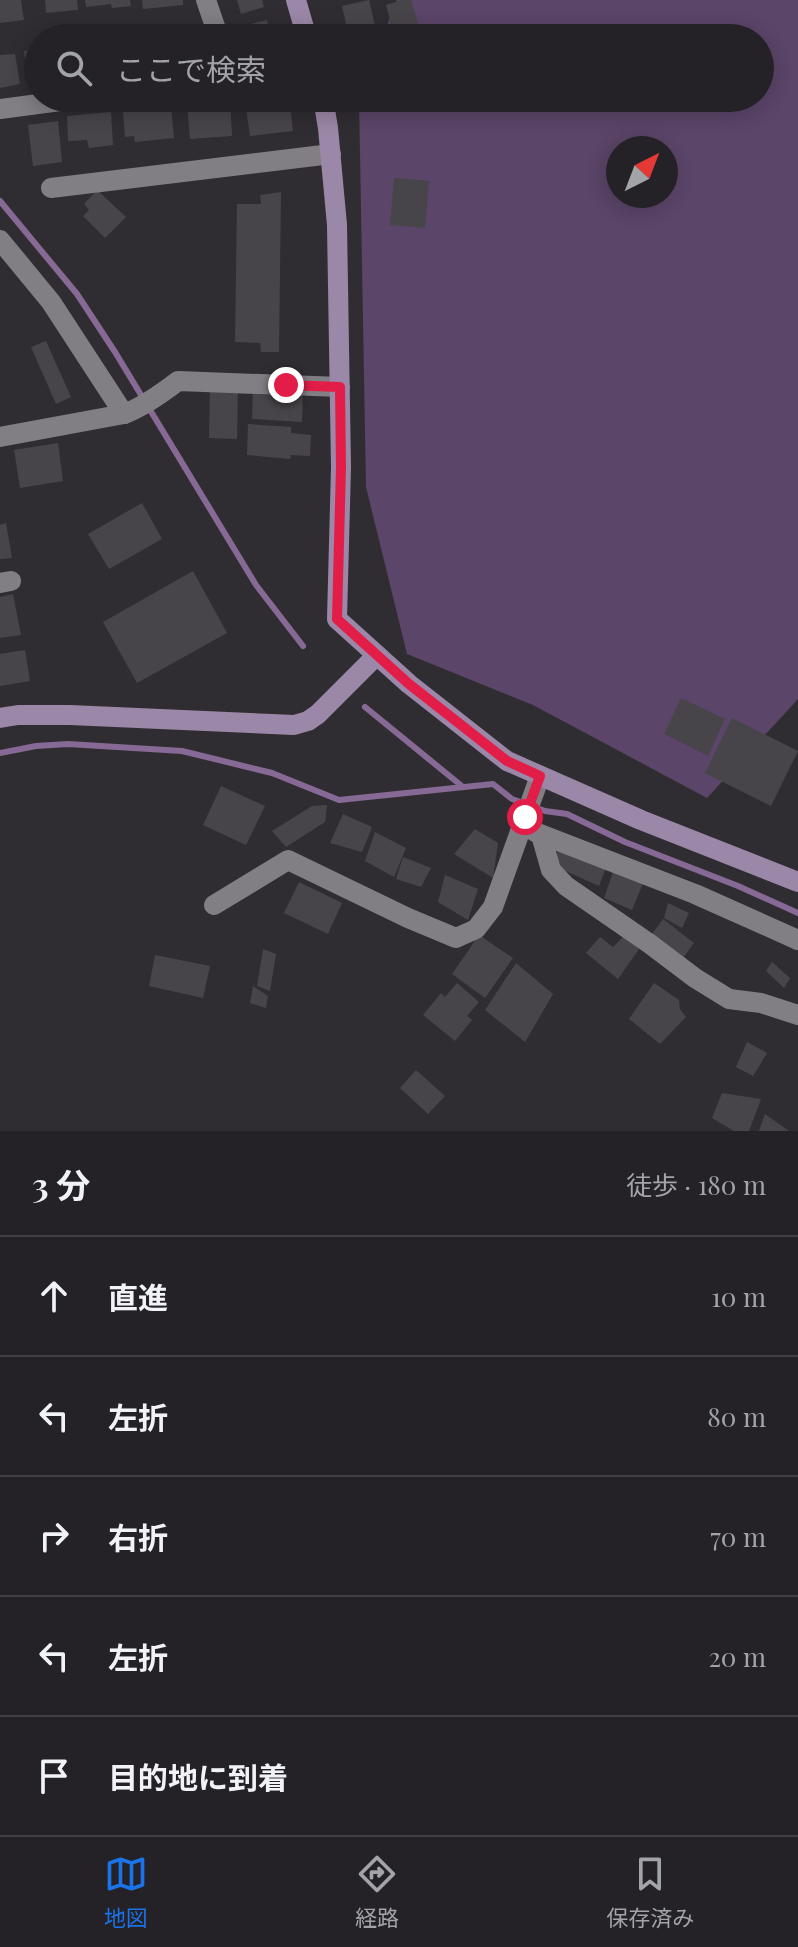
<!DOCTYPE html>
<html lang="ja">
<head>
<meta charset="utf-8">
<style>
  body { margin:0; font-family:"Playfair Display","Noto Sans JP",serif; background:#2c2a2e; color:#f1f3f6 }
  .compass { position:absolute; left:606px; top:136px; width:72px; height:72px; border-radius:50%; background:#242226; box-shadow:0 4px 20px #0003; rotate:42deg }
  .stop { position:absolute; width:24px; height:24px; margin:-18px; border:6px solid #e11d48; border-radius:50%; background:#fff }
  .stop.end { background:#e11d48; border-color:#fff; box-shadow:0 2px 8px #0008 }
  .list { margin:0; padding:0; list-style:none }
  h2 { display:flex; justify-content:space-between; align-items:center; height:104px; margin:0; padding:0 32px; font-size:34px }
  h2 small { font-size:26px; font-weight:400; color:#a3a4a7 }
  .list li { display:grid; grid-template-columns:52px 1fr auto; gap:24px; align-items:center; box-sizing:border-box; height:120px; padding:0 32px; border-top:2px solid #413f43 }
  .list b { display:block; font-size:30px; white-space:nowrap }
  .list em { font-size:26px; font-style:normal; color:#a3a4a7 }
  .icon { flex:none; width:44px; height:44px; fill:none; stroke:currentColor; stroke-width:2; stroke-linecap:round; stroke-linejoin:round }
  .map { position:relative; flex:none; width:798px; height:1131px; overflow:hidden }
  .search { position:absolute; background:#242226; box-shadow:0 4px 20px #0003; left:24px; right:24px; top:24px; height:88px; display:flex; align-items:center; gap:20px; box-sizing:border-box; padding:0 28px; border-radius:44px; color:#a3a4a7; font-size:30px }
  .sheet { height:704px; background:#242226 }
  nav { display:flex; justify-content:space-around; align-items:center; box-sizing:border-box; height:112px; border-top:2px solid #413f43; background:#242226; font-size:22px; color:#a3a4a7 }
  nav a { display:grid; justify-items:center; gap:4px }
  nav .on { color:#1a73e8 }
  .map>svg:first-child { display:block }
  .green { fill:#5b4569; fill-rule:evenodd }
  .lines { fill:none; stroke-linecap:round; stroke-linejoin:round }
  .stream { stroke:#866a95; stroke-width:6 }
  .building { fill:#48454a }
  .street { stroke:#827f84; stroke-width:20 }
  .secondary { stroke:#9b87a7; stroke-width:20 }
  .route { stroke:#e11d48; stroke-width:10 }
</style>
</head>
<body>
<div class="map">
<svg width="798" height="1131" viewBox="0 0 798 1131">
  <rect width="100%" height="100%" fill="#302d32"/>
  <path class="green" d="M397,0H798V699L707,798L533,705L407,654L366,487L359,98H760V38H382ZM618,148H666V196H618Z"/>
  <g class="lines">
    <g class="stream">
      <path d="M0,201L77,294L115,352L256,585L303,646"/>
      <path d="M365,707L463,787"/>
      <path d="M0,753L36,746L68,744L182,751L272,773L339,800L493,784L512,799L545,811L567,814L625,842L738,886L798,913"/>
    </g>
  </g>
  <g class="building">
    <path d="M0,0H21L24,20L0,23Z"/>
    <path d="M45,0H77L78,10L46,13Z"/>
    <path d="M85,0H130L131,6L112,8L111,4L86,7Z"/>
    <path d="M142,0H183V5L143,9Z"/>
    <path d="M237,0H262L264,7L241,14Z"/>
    <path d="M369,0L378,38H349L342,6Z"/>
    <path d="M402,0H411L420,29L394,36L386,5Z"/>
    <path d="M267,20L271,38H237L234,28Z"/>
    <path d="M187,26L188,38H145L144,32Z"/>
    <path d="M38,49V77L27,79L24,51Z"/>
    <path d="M15,54L20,84L0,88V55Z"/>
    <path d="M272,98H289L293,131L250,136L245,101Z"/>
    <path d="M230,100L232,136L190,139L187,103Z"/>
    <path d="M171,107L174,138L135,142L134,136L125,137L123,112Z"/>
    <path d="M111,112L113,145L89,148L87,140L68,141L67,116Z"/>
    <path d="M58,121L62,162L33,166L28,125Z"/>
    <path d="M394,178L429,181L425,228L390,225Z"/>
    <path d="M97,190L126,217L105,238L83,216L89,210L84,204Z"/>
    <path d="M281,192L279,352H261L260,343L235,342L237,204H261L260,195Z"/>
    <path d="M46,341L71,397L56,404L31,347Z"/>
    <path d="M210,386H238L237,439L209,438Z"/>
    <path d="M253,389L303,392L302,422L252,419Z"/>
    <path d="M248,424L291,427V433L311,435L310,456L291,455L290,459L247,455Z"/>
    <path d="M58,443L63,481L20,488L14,450Z"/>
    <path d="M142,503L162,539L109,569L88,534Z"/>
    <path d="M6,523L12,558L0,559V525Z"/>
    <path d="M193,571L227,633L137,683L103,622Z"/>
    <path d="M13,594L21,635L0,638V597Z"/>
    <path d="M25,650L30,681L0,686V654Z"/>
    <path d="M681,698L725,719L708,756L664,734Z"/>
    <path d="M732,718L798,751L771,806L705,773Z"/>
    <path d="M221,786L265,806L246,845L203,825Z"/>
    <path d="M327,805L325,822L286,847L272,831L312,806Z"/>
    <path d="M343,814L372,827L362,852L330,843Z"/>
    <path d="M475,829L498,843L493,878L454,854Z"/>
    <path d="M375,832L406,848L394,877L365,861Z"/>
    <path d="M561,844L607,865L599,886L552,865Z"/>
    <path d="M403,857L431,868L421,887L396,879Z"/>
    <path d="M614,869L644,881L632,910L604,898Z"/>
    <path d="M445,875L478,889L468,920L438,902Z"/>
    <path d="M299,882L342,903L328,934L284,913Z"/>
    <path d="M668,903L689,913L682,928L664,918Z"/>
    <path d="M663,919L694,943L681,961L649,938Z"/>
    <path d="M479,935L513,958L485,998L452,974Z"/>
    <path d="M624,936L639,949L618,979L586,953L600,937L613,947Z"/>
    <path d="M263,949L276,954L270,991L257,986Z"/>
    <path d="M155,955L210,966L203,998L149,986Z"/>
    <path d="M772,962L790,978L784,988L766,971Z"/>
    <path d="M516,963L553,994L525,1042L485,1010Z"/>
    <path d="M457,983L479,1002L467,1016L472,1020L455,1041L423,1015L441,993L445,997Z"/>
    <path d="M654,983L679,1000L680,1009L686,1017L660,1044L629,1019Z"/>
    <path d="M253,986L268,996L266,1008L250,1003Z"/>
    <path d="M747,1042L767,1053L753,1076L736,1067Z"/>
    <path d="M416,1070L445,1096L428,1114L400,1088Z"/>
    <path d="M722,1093L761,1099L749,1131H734L712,1118Z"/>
    <path d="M765,1114L789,1131H759Z"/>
  </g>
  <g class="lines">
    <g class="street">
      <path d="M206,0L219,38"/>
      <path d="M0,109L83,98"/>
      <path d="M51,188L331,154"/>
      <path d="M0,240L51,302L124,414L0,437"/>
      <path d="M124,414C143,407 161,394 178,381L340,387"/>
      <path d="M0,583L11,581"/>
      <path d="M535,832L695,894L798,940"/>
      <path d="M541,835L551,870L566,886L650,944L695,978L729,999L761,1003L798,1015"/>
      <path d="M214,905L288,860L408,918L456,938L476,929L493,907L540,776"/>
    </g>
    <g class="secondary">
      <path d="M296,0L307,38"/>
      <path d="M323,98L328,128L337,225L341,467L337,619L409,684L507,761L641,820L798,882"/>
      <path d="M0,718L18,715H70L294,725L308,721L318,714L377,655"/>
    </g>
  </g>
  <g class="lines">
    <path class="route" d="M286,385L340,387L341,467L337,619L409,684L507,761L540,776L525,817"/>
  </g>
</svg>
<svg class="compass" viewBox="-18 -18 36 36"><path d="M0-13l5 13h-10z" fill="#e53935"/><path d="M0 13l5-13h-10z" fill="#a3a4a7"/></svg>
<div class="stop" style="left:525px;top:817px"></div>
<div class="stop end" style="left:286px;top:385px"></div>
<div class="search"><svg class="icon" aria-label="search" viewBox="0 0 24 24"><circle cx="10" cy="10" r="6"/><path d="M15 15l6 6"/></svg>ここで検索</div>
</div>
<section class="sheet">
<h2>3 分<small>徒歩 · 180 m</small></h2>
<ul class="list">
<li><svg class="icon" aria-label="ahead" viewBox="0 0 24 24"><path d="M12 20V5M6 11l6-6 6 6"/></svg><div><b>直進</b></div><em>10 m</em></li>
<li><svg class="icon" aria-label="left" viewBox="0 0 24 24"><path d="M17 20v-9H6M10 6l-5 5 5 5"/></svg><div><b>左折</b></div><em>80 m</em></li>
<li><svg class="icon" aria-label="right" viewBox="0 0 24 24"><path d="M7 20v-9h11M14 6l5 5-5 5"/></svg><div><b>右折</b></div><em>70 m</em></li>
<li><svg class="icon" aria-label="left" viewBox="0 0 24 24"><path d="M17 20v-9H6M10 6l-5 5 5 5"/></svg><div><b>左折</b></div><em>20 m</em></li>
<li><svg class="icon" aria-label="arrive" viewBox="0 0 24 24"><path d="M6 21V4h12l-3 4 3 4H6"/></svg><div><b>目的地に到着</b></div></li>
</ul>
</section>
<nav>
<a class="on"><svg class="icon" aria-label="map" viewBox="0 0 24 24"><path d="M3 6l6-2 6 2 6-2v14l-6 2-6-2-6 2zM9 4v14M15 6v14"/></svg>地図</a>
<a><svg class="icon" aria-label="directions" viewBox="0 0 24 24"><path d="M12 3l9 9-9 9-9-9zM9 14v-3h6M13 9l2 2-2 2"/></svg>経路</a>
<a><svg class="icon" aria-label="saved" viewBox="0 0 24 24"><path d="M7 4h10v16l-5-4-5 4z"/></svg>保存済み</a>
</nav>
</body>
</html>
